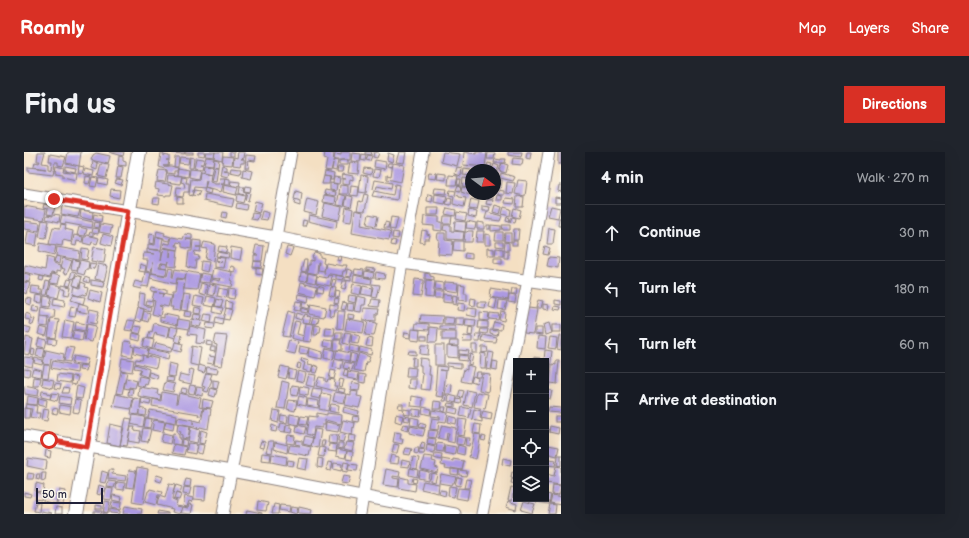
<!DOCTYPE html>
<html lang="en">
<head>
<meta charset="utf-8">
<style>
  body { margin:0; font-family:"Balsamiq Sans",sans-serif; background:#20242c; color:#f1f3f6 }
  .controls { position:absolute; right:12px; bottom:12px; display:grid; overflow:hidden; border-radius:0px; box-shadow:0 4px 16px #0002 }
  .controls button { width:36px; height:36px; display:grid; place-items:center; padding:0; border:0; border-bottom:1px solid #363941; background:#171b24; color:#f1f3f6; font:20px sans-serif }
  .compass { position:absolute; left:441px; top:12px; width:36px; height:36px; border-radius:50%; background:#171b24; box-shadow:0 4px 16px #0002; rotate:106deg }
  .scale { position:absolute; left:12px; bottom:10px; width:67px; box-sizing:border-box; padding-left:4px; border:2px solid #22223b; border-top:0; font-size:11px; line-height:14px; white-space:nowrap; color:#22223b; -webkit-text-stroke:3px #fbf7ec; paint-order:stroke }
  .stop { position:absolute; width:12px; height:12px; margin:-9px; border:3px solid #d93025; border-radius:50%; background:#fff }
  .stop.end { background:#d93025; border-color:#fff; box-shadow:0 1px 4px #0008 }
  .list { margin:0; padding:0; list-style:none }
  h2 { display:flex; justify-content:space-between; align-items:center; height:52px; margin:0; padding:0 16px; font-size:17px }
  h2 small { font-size:13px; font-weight:400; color:#9ea1a6 }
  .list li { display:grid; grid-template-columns:26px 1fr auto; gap:12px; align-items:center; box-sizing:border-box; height:56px; padding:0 16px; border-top:1px solid #363941 }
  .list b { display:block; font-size:15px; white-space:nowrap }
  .list em { font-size:13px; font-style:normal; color:#9ea1a6 }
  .icon { flex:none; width:22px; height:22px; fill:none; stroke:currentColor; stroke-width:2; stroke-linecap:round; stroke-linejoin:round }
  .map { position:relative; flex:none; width:537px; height:362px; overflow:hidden; border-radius:0px }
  header { display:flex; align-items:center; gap:24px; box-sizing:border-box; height:56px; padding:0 20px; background:#d93025; color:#fff }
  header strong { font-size:19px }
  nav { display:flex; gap:22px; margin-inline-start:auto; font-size:14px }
  .intro { display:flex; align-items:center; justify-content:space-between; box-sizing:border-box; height:96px; padding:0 24px }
  h1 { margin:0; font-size:28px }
  .button { padding:10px 18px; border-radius:0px; background:#d93025; color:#fff; font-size:14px; font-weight:700 }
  main { display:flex; gap:24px; padding:0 24px }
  aside { flex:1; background:#171b24; border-radius:0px; box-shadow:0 4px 16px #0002 }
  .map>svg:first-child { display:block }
  .building { fill:#ac99e2 }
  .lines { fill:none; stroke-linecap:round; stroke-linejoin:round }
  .minor-casing { stroke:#8b807e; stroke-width:13 }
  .major-casing { stroke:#8b807e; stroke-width:16 }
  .minor { stroke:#fff; stroke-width:11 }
  .major { stroke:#fff; stroke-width:14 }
  .route { stroke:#d93025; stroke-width:5 }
</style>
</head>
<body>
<header>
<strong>Roamly</strong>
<nav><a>Map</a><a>Layers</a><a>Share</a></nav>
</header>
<div class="intro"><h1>Find us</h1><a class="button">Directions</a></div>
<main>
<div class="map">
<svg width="537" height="362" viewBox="0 0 537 362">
  <rect width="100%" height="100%" fill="#fbf7ec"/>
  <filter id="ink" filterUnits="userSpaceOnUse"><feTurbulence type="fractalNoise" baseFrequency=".025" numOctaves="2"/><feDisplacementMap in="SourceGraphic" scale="8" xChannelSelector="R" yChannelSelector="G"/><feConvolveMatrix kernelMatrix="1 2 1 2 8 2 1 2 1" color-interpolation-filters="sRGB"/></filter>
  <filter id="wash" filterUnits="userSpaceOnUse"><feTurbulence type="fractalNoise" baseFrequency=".012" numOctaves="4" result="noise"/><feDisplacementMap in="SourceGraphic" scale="16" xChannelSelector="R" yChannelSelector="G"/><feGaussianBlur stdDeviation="0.9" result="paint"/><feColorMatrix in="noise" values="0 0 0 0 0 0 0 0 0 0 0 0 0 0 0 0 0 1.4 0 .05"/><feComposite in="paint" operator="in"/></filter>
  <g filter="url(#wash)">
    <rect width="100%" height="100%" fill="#f4dfc2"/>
    <g id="blocks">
      <g class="building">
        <path d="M14,0H21L18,11L24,12V17L30,18L29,23L4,20V15L22,17L10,15L11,10L15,11L16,9H13Z"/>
        <path d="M44,0H57L55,14L42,11Z"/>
        <path d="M85,0H100L99,4Z"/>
        <path d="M149,0H161L160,2L148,1Z"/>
        <rect x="161" y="0" width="8" height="2"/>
        <path d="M174,0H181L180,4L174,3Z"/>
        <path d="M182,0H191L190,5L181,4Z"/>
        <path d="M191,0H199L198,8L190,6Z"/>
        <rect x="206" y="0" width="4" height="4"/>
        <path d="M214,0H221L220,6L217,7H220V11H217L216,14L209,13L210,5L213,6Z"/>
        <path d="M301,0L310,2L309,10L310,8L314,9L312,19L308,18L309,11L307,19L301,18L303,8L300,7Z"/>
        <path d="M317,0H326V8H310L311,2L317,3Z"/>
        <path d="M341,0H348L347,3L341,2Z"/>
        <path d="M350,0L355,1L353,6L349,5Z"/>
        <path d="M375,0H382L380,11L372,10Z"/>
        <path d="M419,0L436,2L433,14L417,10Z"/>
        <path d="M440,0L452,2V0H463L461,15L439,13Z"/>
        <path d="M484,0H498L497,5L484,3Z"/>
        <path d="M503,0H507L506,7L502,6Z"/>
        <rect x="534" y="0" width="3" height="12"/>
        <path d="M72,1L86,4L84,12L67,8L69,3Z"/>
        <path d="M137,1H140L139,3L145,4V8H142H145L144,14H139H147L154,16L153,19H150V22L143,21V18L135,15Z"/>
        <path d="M328,1L337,2L336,10L327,9Z"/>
        <path d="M364,1L370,3L368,10L363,8Z"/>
        <path d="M464,1H471L470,7H463Z"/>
        <path d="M26,2L42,5L39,14L34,13V10H31L30,18L27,17L28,9H25Z"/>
        <path d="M338,2L342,3L341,9L337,8Z"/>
        <path d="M222,3L232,4L231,9L224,8L225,16H221Z"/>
        <path d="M344,3L348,4L346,9L342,8Z"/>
        <path d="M95,4L99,5V9L102,10V14L94,13Z"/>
        <path d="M199,4L209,5L208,13L198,12Z"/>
        <path d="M151,5H155L154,15H150Z"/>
        <path d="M156,5L165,6L164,12L155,11Z"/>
        <path d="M166,5L170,6L169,16H165Z"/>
        <path d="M182,5L190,6L189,13L180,12Z"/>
        <path d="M172,6L180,7L179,12H176L179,13L178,17L170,16Z"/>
        <path d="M489,6L499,7L498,13L488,12Z"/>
        <path d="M190,7L195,8L194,15L189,14Z"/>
        <path d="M471,7L477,8V7H482L481,11H470Z"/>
        <path d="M318,8H324V13H315V9Z"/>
        <path d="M351,8L362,10L361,17L350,15Z"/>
        <path d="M69,9L74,11L73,18L68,16Z"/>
        <path d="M326,10L335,11L334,22L324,21Z"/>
        <path d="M364,11H368V15L363,14Z"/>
        <path d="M369,11L380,13L377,30L363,27V23L367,24Z"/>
        <path d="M464,11L468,12L466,18L462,17Z"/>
        <path d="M478,11L484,13L482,21L475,19Z"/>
        <path d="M77,12L85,13L82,26L74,24Z"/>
        <path d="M470,12L475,14L473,20H471V18H468Z"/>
        <path d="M180,13L189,14L187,22L179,20Z"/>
        <path d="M198,13L203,15V18H199L205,19L204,25L196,23Z"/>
        <path d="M32,14L40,16L39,19L53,21L52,28L39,25V22L31,21Z"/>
        <path d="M41,14L52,16L51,20L41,18Z"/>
        <path d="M55,14L60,15L58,22L54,21Z"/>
        <path d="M94,14L99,15L97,26H92Z"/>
        <path d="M190,15H194L192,30L187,29Z"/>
        <path d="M314,15H319L318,20H313Z"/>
        <path d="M433,15L438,16L437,24L431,22Z"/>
        <path d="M154,16L165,18L164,25L153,23Z"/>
        <path d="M207,16L217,17L216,22L206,20Z"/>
        <path d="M340,16L348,17L347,23L339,21Z"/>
        <path d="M61,17L70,19L69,24L60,22Z"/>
        <path d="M166,17L176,18L174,27L165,25Z"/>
        <path d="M219,17L229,19L227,27L218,25Z"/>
        <path d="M350,17L357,18L355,25L349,24Z"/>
        <path d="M440,17L447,18V24L439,23Z"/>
        <path d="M135,18L143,19L141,30L133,29Z"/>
        <path d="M301,19L310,21L309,28H306L307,25L300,24Z"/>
        <path d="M176,20L187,22L186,30L191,32H195L196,26H201L200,32H197L199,33L197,40L181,36L183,29L182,28L181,36L170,35L168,44L165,43L167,27L175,28Z"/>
        <path d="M405,20L413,21L412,27L404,26Z"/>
        <path d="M414,21L422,22V28L413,27Z"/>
        <path d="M471,21H474L473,30L471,29Z"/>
        <path d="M477,21L491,25L489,29L476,26Z"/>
        <path d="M319,22L329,24V28L326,27L325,33L318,32V27H322L318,26Z"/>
        <path d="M144,23L158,24L156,32L143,30Z"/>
        <path d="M337,23L344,24L342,41L335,40Z"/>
        <path d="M425,23L434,24L432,33H424Z"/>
        <path d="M62,24L67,25L65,32L61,31Z"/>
        <path d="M300,24L306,25L305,32H298Z"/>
        <path d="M68,25L74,26L72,35L66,34Z"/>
        <path d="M158,25L163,26L162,31H165V40H160L159,45L152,44L153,35L161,36L160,31L157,30Z"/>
        <path d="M310,25L316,26L315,32L309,31Z"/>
        <path d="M75,26L84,28L83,33L74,31Z"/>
        <path d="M201,26L206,27V33H200Z"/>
        <path d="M439,26L447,27L446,35L438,34Z"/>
        <path d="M93,27L99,28L97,33L91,31Z"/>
        <path d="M434,27H437L436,33H433Z"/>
        <path d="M351,28L368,31L367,37L353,34L352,38L349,37Z"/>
        <path d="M474,28H478L477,36H473Z"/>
        <path d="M494,28L503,29L501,44L491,42Z"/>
        <path d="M207,29L216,30L215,35L206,33Z"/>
        <path d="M132,30L149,33L147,43H142V44L134,43L135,37L131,36Z"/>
        <path d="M483,30L491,31L489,42L482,41Z"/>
        <path d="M306,31L313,32L312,39L306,38Z"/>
        <path d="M371,32L375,33L373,48L348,44L350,39L369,43Z"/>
        <path d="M200,33L214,36L212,43L199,40Z"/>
        <path d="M316,33L324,34V42H315Z"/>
        <path d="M434,33L437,34L436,39L432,38Z"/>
        <path d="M535,33H537V40L534,39Z"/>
        <path d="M221,34L227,35L226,40L220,39Z"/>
        <path d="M327,34L335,35L334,44L326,43Z"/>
        <path d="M216,35H220L219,39L222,40V43L215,42Z"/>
        <path d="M438,35L447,36L446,43L437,40Z"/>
        <path d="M181,36L187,38L186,42L180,40Z"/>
        <path d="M411,36L423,37L422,42L410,41Z"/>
        <path d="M87,37L96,38L95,46L86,44Z"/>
        <path d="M170,38L176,39L174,44L168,43Z"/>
        <path d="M301,38L312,40L311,44L300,42Z"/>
        <path d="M426,38L432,39L431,43L435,44V45L442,46L440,55L429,52L430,44L425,43Z"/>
        <path d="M474,38L480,39V43H474Z"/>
        <path d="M272,39L278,41L277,49L270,47Z"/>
        <path d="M223,40L226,41L224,49L221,48Z"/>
        <path d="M181,42L210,47L208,55L180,49Z"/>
        <path d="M213,42L221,44L219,51L212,49Z"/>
        <path d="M315,42L322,44L320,54L313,53Z"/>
        <path d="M340,42L344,43L341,59L333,58L335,49L338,50Z"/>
        <path d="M404,42L409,43L408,50L403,49Z"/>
        <path d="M411,42L423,44L421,52L410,50Z"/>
        <path d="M300,43L312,45L311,52L299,50Z"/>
        <path d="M323,43L329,45L327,55L321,53Z"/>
        <path d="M463,43L469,44V47H463Z"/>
        <path d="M473,43L478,44V48H472Z"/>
        <path d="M493,44L500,45L499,55H492Z"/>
        <path d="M153,45L159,46V51H153Z"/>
        <path d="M531,45L537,46V51H531Z"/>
        <path d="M130,46H136L135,52L129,51Z"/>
        <path d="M424,46L428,47L427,53L422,52Z"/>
        <path d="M482,46L491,47L490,52L481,51Z"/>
        <path d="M283,47L295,50L292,63L280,60Z"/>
        <path d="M447,47L455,49L453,58L445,57Z"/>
        <path d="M271,48L276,50V54L270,52Z"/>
        <path d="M463,48H469L468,53L462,52Z"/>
        <path d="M231,49L238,51L235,61L229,59Z"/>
        <path d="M213,51L223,53L222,58L212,56Z"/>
        <path d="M301,51L318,55L315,68L298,64Z"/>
        <path d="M20,52L31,55L29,62L36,63L35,70L22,67L23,63L29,64V63L23,62L24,57L19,56Z"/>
        <path d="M471,53L478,55L476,62L469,60Z"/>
        <path d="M0,54L22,58L20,68L0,65Z"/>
        <path d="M38,54L56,58L54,65L37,62Z"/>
        <path d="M458,54L466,55L465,59H458Z"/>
        <path d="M527,54L536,56L534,66L524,64Z"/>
        <path d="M322,55L329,57L327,70L320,69Z"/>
        <path d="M480,55L487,57L486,64L478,62Z"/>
        <path d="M403,56H415L414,63H403Z"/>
        <path d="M423,56L432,58L431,64L421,62Z"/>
        <path d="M490,56L497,58L495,66L488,64Z"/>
        <path d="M57,58L69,60L68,68L56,65Z"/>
        <path d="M331,58L339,60L337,73L367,79L365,88L328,81Z"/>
        <path d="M445,58L453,60L452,66L444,64Z"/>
        <path d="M238,59L245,61L243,68L236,67Z"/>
        <path d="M199,60L203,61L202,66L198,65Z"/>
        <path d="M433,60L443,62L441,69L432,67Z"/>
        <path d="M463,60L478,64L476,69L461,67Z"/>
        <path d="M228,61L235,62L233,68L227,67Z"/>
        <path d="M70,62L78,64L77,70L69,68Z"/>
        <path d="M345,62L354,64L352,74L343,72Z"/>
        <path d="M38,63L69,70L68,76L41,71V72L36,71Z"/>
        <path d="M285,63L313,69L312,76L284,69Z"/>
        <path d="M400,64L415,65V70H418V79L410,78V74L399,73Z"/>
        <path d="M420,64H428L427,72H419Z"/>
        <path d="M367,65L374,66L371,78L365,77Z"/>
        <path d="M483,65L486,66L485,70L482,69Z"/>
        <path d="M488,65L492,66L491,71L486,70Z"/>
        <path d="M535,66H537V74H534Z"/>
        <path d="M18,68L25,69L22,86L15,85Z"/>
        <path d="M279,68L283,69L281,74H278Z"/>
        <path d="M0,69L16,71L15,79L0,77Z"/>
        <path d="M431,69L442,70L441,80L430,78Z"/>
        <path d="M443,69L452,71L451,77L442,76Z"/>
        <path d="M71,70L76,71L75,76L70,75Z"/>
        <path d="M361,70L365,71L364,76H360Z"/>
        <path d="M453,70L460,71V77H453Z"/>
        <path d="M37,72L42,73L41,77L49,79L47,90L39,88L38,94L25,92L29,75L36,76Z"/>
        <path d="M77,72L88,74L86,82L75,80Z"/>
        <path d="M420,73H427V79L440,80L439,88L423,87V79L419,78Z"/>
        <rect x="463" y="73" width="3" height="4"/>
        <path d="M467,73L477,74V78L467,79Z"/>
        <path d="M478,73H486V78H479Z"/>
        <path d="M55,75L63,77L61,84L53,83Z"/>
        <path d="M69,76L75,77L74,82L69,81V84L65,83L66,80L68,81Z"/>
        <path d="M525,76L531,77L529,92H523Z"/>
        <path d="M490,77H495L494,88H489Z"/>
        <path d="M398,78L403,79V82L406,83L405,87H400V91L396,90Z"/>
        <path d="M4,79L14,81L12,94L2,92Z"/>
        <path d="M133,79L141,81L140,83L147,85L146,89L140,88V86L132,84Z"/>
        <path d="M444,79H449L448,90H440L441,80H443Z"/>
        <path d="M453,79H460L459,90H452Z"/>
        <path d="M369,80L375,81L374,87L368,86Z"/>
        <path d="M472,80H479V88H471Z"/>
        <path d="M414,81H421V88L429,89L428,103L414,102L415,87H413Z"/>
        <path d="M481,81H487V90L480,89Z"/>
        <path d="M79,82L89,85L87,94L77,91Z"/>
        <path d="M126,82L131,83L130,92L125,91Z"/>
        <path d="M161,82L168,83V87H162L168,88L167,97L158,95V91L153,90L152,94H155L154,98L139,95L140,91L146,92L148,85L159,87Z"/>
        <path d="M461,82L466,83V93H461Z"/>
        <path d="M50,83L59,85L58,90L53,89L52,94L48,93Z"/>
        <path d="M63,83L75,86L73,92L68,90L67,93L59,91L60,85H62Z"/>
        <path d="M132,85L139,86L137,98L124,97V92L131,93Z"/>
        <path d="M169,88L177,89V95H172H177L176,100L171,99L170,103L175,104L174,108H172L171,117L163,115L165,99H168Z"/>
        <path d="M368,88L372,89L371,94L367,93Z"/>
        <path d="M430,89H439V99L429,98Z"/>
        <rect x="488" y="89" width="5" height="4"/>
        <path d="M180,90L191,92L189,109L181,107L183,97L178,96Z"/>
        <path d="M472,90H479V95L472,94Z"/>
        <path d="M481,90L485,91V98H480Z"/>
        <path d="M16,91L32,94L30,103L15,99Z"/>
        <path d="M232,93L240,94L238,109H230V103H234L230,102Z"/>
        <path d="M195,94L203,95L202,101L194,99Z"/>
        <path d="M521,94L526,96L524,103L519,102Z"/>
        <path d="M33,95L56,99L55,108L32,104Z"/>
        <path d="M70,95L82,97L80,111L67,109Z"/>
        <path d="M207,95L218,97L216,108L206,106Z"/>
        <path d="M263,95L269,96L266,104L261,102Z"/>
        <path d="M58,96L65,97L63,108L57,107Z"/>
        <path d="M139,96L146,97V105L147,97L154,98L152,115L144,114L145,109L144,112L137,111L135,115L143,116L142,123L128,121L129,110L127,120L122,119L124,108H119L120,101L131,102L123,101V97L138,99L137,108L139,99H141L139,98Z"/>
        <path d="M463,96L470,97V103H463Z"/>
        <path d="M472,96L479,97V104H471Z"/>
        <path d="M484,99V106H480V100Z"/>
        <path d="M193,100L205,102L204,106L192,104Z"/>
        <path d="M291,100L296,102V105L300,106L299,111L301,112L300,119L294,118L295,110H294L293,122L283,120L284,113H286V108L289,109V105H288Z"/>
        <path d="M441,101L448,102V107L440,106Z"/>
        <path d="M32,104L36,105L35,112L30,111Z"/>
        <path d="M314,104H317L316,109L313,108Z"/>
        <path d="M23,105L30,107L29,112L36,114V120L32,119V122L27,121L26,126L0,120L1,113L21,118Z"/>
        <path d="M192,105L201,106L199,116L190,115V109L198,110L191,108Z"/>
        <path d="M525,105L535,106L534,116L523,114Z"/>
        <path d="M39,106L48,109L43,122L39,121L41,117L36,116Z"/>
        <path d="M470,106H478V112L470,111Z"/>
        <path d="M49,107L55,109L53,118L47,117Z"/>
        <path d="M56,108L65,110L64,117H62L60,123L53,121Z"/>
        <path d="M280,108H283L282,120L277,119Z"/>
        <path d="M177,109L185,110L183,120L176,118Z"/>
        <path d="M230,109L238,110L237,116L229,115Z"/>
        <path d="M66,111L72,112L70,117L65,116Z"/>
        <path d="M137,111L143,112V116L137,115Z"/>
        <path d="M302,111L319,114V113H323L321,119H319L318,124L300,121Z"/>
        <path d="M74,112L84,114L80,129L71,127Z"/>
        <path d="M116,112L122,114L121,120L115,119Z"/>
        <path d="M207,114L211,115V120L206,119Z"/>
        <path d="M145,116L149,117L148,125H149L151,117L176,122L173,138L160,137L162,122L161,127L153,126L152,132L126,126L127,121L143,124Z"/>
        <path d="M189,116L208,120L207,128L209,129L208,135L187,131V127L196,129L197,126L196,127L187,126Z"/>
        <path d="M232,116L239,117L238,123L232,122Z"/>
        <path d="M342,116L351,117L350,120L342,118Z"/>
        <path d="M323,117L329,119L327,125L322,124Z"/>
        <path d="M331,117L340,118L339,124L330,122Z"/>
        <path d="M48,119L52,120L50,127L46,126Z"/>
        <path d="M341,119L350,121L349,126L340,125Z"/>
        <path d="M121,120L127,121L124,135L118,134L117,137L109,135L111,129L119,131Z"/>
        <path d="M277,120L284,121L282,129L276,128Z"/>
        <path d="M352,120L361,122L360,127L351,126Z"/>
        <path d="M0,121L7,123L5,130L0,129Z"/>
        <path d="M177,121L187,123L185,131L175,130Z"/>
        <path d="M284,121L293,123L291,131L283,129Z"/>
        <path d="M401,121L406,122V124L410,125V128L401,127Z"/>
        <path d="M28,122L36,124L34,132L26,131Z"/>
        <path d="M52,123L58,125L55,135L49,133Z"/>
        <path d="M304,123L308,124L306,134L292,131L293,124L303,126Z"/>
        <path d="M312,123L320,125L319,128L312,127Z"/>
        <path d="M330,123L348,127L347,132L329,129Z"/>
        <path d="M16,124L20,125L19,129L15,128Z"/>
        <path d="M61,125L66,127L65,131L60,129Z"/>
        <path d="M321,125L327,126V129L321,128Z"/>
        <path d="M44,127L48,128L46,134L42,133Z"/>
        <path d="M153,127L161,128L156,159L148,158L149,155H146L148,141H151Z"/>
        <path d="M309,127L312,128L310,135L307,134Z"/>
        <path d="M391,127L400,128V132H399L397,145L389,144Z"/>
        <path d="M67,128L80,130L79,135L67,133Z"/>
        <path d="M402,128L411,129L409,146L401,145Z"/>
        <path d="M22,129L26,130L23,143H19Z"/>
        <path d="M319,129H323L321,138L317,137Z"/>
        <path d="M0,130L6,131L3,142L0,141Z"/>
        <path d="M57,130L62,132L61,135L64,136L62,143L59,142L58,143H56L55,144L49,142L51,134L56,136Z"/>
        <path d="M277,130L282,131V133V131L293,134L291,144L275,140Z"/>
        <path d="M412,130L419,131V138L411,137Z"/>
        <path d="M421,130L434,131L433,140L420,138Z"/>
        <path d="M177,131L183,133L181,144L175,142Z"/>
        <path d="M27,132L37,134L34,146L24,143Z"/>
        <path d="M185,132L192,133L190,144L183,142Z"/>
        <path d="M329,132L338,134L336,143L327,141Z"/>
        <path d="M348,132L356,133L353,146L348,145L350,135L348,134Z"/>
        <path d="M435,132L441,133L440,141H443V149L434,148Z"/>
        <path d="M38,133L47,135L45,143L40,142L41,137H38Z"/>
        <path d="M294,133L300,135L299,140L293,139Z"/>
        <path d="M8,134L16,135L15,138H18V143L7,141Z"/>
        <path d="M339,134L349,136L348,144L337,142Z"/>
        <path d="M128,135L142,138V142L135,141L139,142L138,146L139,142L147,144L144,155L136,153L135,154L138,155L136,164L128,162L131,149L128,148L130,140H133L127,139Z"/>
        <path d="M307,135L312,136L310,145L305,143Z"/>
        <path d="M195,136L204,138L202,146L193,144Z"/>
        <path d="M205,136L212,137L210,147L204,146Z"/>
        <path d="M467,137L485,140L484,148L466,145Z"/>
        <path d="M488,137H493L492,143H487Z"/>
        <path d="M66,138L78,141L76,150L64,146Z"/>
        <path d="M312,139L316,140L315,146L311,145Z"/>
        <path d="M411,139H419L418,146H410Z"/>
        <path d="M116,141L121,142L120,153L127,155L126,159L114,155Z"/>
        <path d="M160,142L166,143L164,159L157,158Z"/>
        <path d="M275,142L285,144L284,150L274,147Z"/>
        <path d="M419,142L428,143L427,151L419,150Z"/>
        <path d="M12,143L19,144L18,151L11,150Z"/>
        <path d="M49,143L61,145L59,152L47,148Z"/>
        <path d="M325,143L332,144L331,151L324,149Z"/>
        <path d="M429,143L433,144L432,153L428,152Z"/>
        <path d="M485,143L492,144L491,151L484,150Z"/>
        <path d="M20,144L28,145L26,155L19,154Z"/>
        <path d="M171,144L180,146L178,155L169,153Z"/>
        <path d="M183,144L192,146L190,155L181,153Z"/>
        <path d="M333,144L342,146L341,153H338L337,160L330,159Z"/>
        <path d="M3,146L8,147L7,153L2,151Z"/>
        <path d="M30,146L41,148L40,155L29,153Z"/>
        <path d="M311,146L315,147L314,152L310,151Z"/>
        <path d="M447,146L452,147L451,154L446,153Z"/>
        <path d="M467,146L473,147L471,157L465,155Z"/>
        <path d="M193,147L199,149L197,155L191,154Z"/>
        <path d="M348,147L356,148L355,155L346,154Z"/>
        <path d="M123,148L129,149L128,154L122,152Z"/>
        <path d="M475,148L483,149L481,158L474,157Z"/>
        <path d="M514,148L519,149L517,156H512Z"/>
        <path d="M531,148L537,149V153L531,152Z"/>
        <path d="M202,149L208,151L207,157L201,156Z"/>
        <path d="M272,149L278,150L276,159L270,158Z"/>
        <path d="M279,150L286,152L285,157L278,155Z"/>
        <path d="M319,150L323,151L321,158L317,157Z"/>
        <path d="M454,150H462L461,156L454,155Z"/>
        <path d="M55,151L65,154L63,161L53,159Z"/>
        <path d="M324,151L330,152L329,159L323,158Z"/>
        <path d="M434,151L441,152L440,159L433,158Z"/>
        <path d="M287,152L302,155L300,165L285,162Z"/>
        <path d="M306,152L314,153V157H311L310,164L305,163Z"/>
        <path d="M519,152L525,153L524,158L519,157Z"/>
        <path d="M9,154L15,155L14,160L8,159Z"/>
        <path d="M47,154L53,156L51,165L45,164Z"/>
        <path d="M190,154L199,156L197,162L189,160Z"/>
        <path d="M531,154L537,155L536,158L530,157Z"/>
        <path d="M18,155L31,158L30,166L17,164Z"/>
        <path d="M171,155L178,157L177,162L170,161Z"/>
        <path d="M114,156L120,157L117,170L111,168Z"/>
        <path d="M202,156L208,158L205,168L199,167Z"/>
        <path d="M277,156L285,158L284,161L277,160Z"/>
        <path d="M340,156L355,157L354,162H352V169L339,168Z"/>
        <path d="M444,156L453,157L452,165L443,163Z"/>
        <path d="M504,156L513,157L509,182L500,181Z"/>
        <path d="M66,157L75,159L72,172L63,170Z"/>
        <path d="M120,159L126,161L124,170L118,168Z"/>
        <path d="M161,159L168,160L167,165L160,164Z"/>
        <path d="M264,159L270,161L265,185L258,184Z"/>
        <path d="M314,159H321L319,177L313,176Z"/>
        <path d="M477,159L481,160L480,169L475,168Z"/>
        <path d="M456,160L465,161L464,169L456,168Z"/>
        <path d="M2,161L7,163V166L11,167L9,173L6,172L7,168L1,167Z"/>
        <path d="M272,161L279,163L277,168L271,166Z"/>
        <path d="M466,161L475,162L474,168L465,167Z"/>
        <path d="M140,162L154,165L153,173L136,169V165L140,166Z"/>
        <path d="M170,162L178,163L177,168L169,167Z"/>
        <path d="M181,162L188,163L187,171L179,169Z"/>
        <path d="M281,162L284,163L283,165L284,164L287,165L285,171L278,170Z"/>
        <path d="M324,162L330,163L329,167L324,166Z"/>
        <path d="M397,163L419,164L418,172L396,170Z"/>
        <path d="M17,165L25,166L24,175L16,174Z"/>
        <path d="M192,165L199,167L198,173L191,171Z"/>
        <path d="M289,165L295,166L293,172L287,171Z"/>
        <path d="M420,165L430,166L429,173L420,172Z"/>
        <path d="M431,166H441L440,174L431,173Z"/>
        <path d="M27,167L35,168L32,186L24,185Z"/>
        <path d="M154,167L166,169L165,177L153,175Z"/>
        <path d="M168,167L178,169L176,175L167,173Z"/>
        <path d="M323,167L341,170L339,181L321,178Z"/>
        <path d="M442,167L452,168L451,175L441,174Z"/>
        <path d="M41,168L50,170L47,186L38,185Z"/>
        <path d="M104,168L111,169L108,179L101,178Z"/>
        <path d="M271,169L276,170L273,182L280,184L278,189L267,186Z"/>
        <path d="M344,169L353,171L350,184L341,183Z"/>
        <path d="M455,169L464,170V176H454Z"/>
        <path d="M52,170L62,172L61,179L51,177Z"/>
        <path d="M470,170L478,172L477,178L468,177Z"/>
        <path d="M130,171L146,175L144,185L132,182L133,181L131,180L129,187L124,186L126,179L128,180Z"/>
        <path d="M183,171L191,172L190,177L182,176Z"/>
        <path d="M282,171L290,172L287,190L279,189Z"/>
        <path d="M392,171L405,172V178L391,177Z"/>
        <path d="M525,171L528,181L521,183L519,173Z"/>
        <path d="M63,172L72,174L68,190L60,188Z"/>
        <path d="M291,173L297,174L296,180H294L293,183H290Z"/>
        <rect x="528" y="173" width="9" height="7"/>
        <path d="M0,174L7,176L5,182L0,180Z"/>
        <path d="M111,174L118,175L116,182L109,180Z"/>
        <path d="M147,174L154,176L151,186L145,184Z"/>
        <path d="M166,174L182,178L180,192L172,191L173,183L164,182Z"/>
        <path d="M416,174H431V179L416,178Z"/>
        <path d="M16,175L24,177L22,184L14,182Z"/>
        <path d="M302,175L311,176L310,183H301Z"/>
        <path d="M406,175L414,176L413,190H405Z"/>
        <path d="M445,175L449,176L448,184L444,183Z"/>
        <path d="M511,176H518V183L511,182Z"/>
        <path d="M388,177L396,178L395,189L387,188Z"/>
        <path d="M457,177H464L463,182L456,181Z"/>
        <path d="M50,178L60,180L58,189L48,187Z"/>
        <path d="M466,178L474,179L473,184L466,182Z"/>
        <path d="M312,180H318V187H311Z"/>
        <path d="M321,180L327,181L325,193L319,191Z"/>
        <path d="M381,180L386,181V186L380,185Z"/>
        <rect x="418" y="180" width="14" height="8"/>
        <path d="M109,181L117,183L116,189L108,187Z"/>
        <path d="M153,182L158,184L156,191L151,189Z"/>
        <path d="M328,182L336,184L334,192L327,191Z"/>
        <path d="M452,182H457L456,190H451Z"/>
        <path d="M192,183L203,184L198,214L190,213L193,193L190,192Z"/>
        <path d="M459,183L473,186L472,191L458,190Z"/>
        <path d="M535,183H537V198L533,197Z"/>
        <rect x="397" y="184" width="6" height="4"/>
        <path d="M440,184L448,185V190H439Z"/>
        <path d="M514,184L522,185L521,197L513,196Z"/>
        <path d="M2,185L9,187L6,203L0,202Z"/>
        <path d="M526,185L533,186L532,197L524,196Z"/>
        <path d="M15,186L23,188L21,196L13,194Z"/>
        <path d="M25,186L33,187L32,192L24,191Z"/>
        <path d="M121,186L130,188L128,197L119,194Z"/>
        <path d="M344,186L349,187L348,195L342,194Z"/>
        <path d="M301,187L310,188L309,196L300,194Z"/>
        <path d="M265,188L274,190L271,202L262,200Z"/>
        <path d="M311,188H317L316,192H318V198H310Z"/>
        <path d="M101,189L108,190L107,194L110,195L108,205L99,203Z"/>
        <path d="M183,189L188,190V194L182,193Z"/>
        <path d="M426,189H434V194H425Z"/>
        <path d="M151,190L159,192L157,200L149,198Z"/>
        <path d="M132,191L148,195L147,200L130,197Z"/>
        <path d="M326,193L335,195L334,201L325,199Z"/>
        <path d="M397,193H405L404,203L396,202Z"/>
        <rect x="411" y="193" width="9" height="20"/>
        <rect x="448" y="193" width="5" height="8"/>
        <path d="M111,194L124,197L123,204L110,201Z"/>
        <path d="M168,194L177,196L174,214L166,212Z"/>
        <path d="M276,194L285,196L283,202L275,201Z"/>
        <path d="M423,194L434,195V206L423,205Z"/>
        <path d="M43,195L50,196L46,210L40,209Z"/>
        <path d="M187,195H191V200L186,199Z"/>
        <path d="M336,195L348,198L347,203L335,200Z"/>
        <path d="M458,195H463L464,200L458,201Z"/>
        <path d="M14,196L21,197L19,206L12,204Z"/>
        <path d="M285,196L299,200L298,207L284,204Z"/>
        <path d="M302,196L311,198L309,208L300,206Z"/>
        <path d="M8,197L11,198L10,204L7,203Z"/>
        <path d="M125,197L145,201L144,208L123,202Z"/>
        <path d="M22,198L40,202L39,209L27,207L24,226L18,225L20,213H25L19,212Z"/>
        <path d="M313,198L326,201L325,209L311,206Z"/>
        <path d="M435,198L445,199L444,203L435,202Z"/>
        <path d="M521,198L528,199L526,216L522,215V209H520Z"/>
        <path d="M385,199H392V203L384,202Z"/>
        <path d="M465,200L470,201L467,218L462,217Z"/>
        <path d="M327,201L333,203L331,211L325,210Z"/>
        <path d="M335,201L346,205L344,210H342L340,220L330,218Z"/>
        <path d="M457,201L462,202L461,216H456Z"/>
        <path d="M446,202L449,203L447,213L444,212Z"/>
        <path d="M119,203L122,204V206L123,204L134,207L132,216L111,211L112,207L118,208Z"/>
        <path d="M435,203L444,204L443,209L434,208Z"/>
        <path d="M50,204L64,207L62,213L48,211Z"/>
        <path d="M185,204L191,205L189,212L183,211Z"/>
        <path d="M0,205L10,206L8,215L0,213Z"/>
        <path d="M389,205L392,206V214H388Z"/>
        <path d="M509,205L516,206V209H509Z"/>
        <path d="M11,206L19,208L18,213L10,211Z"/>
        <path d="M98,206L110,208L108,220L96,218Z"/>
        <path d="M278,206L285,208L284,212L289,213L287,220L279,218L281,211L277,209Z"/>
        <path d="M396,206L404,207V214H406L405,223H407L405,238L397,237L399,222L397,221V213H395Z"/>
        <path d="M311,207L319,209L317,217L309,215Z"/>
        <path d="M29,209L54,214L53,221L27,216Z"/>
        <path d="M469,209L474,210L473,218L468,217Z"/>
        <path d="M532,209H535L533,232L526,231L528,212L532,213Z"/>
        <path d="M321,210L330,212L328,218L325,217V215L324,217L319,216Z"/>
        <path d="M145,211L153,213L151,225L143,224Z"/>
        <path d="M274,211L277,212L276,217L273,216Z"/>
        <path d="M423,211L437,212V216L423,214Z"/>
        <path d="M111,212L125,217L123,225L115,222L117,217L110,216Z"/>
        <path d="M56,213L63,214L62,219L55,218Z"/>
        <path d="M175,213L182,215L180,221L174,219Z"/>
        <path d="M290,213L295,215L293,221L288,220Z"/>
        <path d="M443,213L450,215L446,231L437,229L440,217L443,218Z"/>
        <path d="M257,214L265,216L262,227L254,225Z"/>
        <path d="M413,214L423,215L422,219L416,218L422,219L419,245L412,244L413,239H411Z"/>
        <path d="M183,215L194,217L193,222L182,220Z"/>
        <path d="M383,215L392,216L391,225H382Z"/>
        <path d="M0,216L6,217L5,224L0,223Z"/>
        <path d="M9,216L18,218L17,225L7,223Z"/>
        <path d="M166,217L170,218L167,232L154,229L156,222L164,224Z"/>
        <path d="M265,217L272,219L270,227L264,226Z"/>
        <path d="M321,217L324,218L323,224L319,223Z"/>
        <path d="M307,218L312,219L310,227L305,226Z"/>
        <path d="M522,218H526L525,234H522Z"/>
        <path d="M97,219L103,220L98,242L92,241Z"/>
        <path d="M274,219L282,221L280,230L272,228Z"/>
        <path d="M324,219L335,221L334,228L323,226Z"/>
        <path d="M125,220L134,223L133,227L124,224Z"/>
        <path d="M452,220H457L456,225H451Z"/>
        <path d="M182,221L188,222L186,227H188L184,240L180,239L181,235L178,234Z"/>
        <path d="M458,221L466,222L464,240L455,238Z"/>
        <path d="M34,222L47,224L46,231L33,229Z"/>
        <path d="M285,222L292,223L290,235L282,233Z"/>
        <path d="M336,222L342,223L341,231L335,230Z"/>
        <path d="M48,224L54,225L52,233L47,232Z"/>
        <path d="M115,224L125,226L123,233L121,232L120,235L113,233Z"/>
        <path d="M449,224L454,226L453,231L447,229Z"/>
        <path d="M10,225L17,226L15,234H9Z"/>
        <path d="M143,225L150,226L149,230L142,229Z"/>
        <path d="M295,225L301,226V229L303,230L304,227L311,228L310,234H313L311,239L292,234Z"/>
        <path d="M19,226L30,228L28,236L18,233Z"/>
        <path d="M102,226L113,229L111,236L105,235V237L100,236Z"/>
        <path d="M316,227L320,228L318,235L314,234Z"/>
        <path d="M385,227H392V237L384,236Z"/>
        <path d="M189,228L195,229L193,237L189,236Z"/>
        <path d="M258,229L265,231L261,257L253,256Z"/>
        <path d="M141,230L151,232L149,240L139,238Z"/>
        <path d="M328,230L336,232L335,239L327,238Z"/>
        <path d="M31,231L37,232L36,237L30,236Z"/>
        <path d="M423,232L428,233L427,242H421Z"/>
        <path d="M166,233L172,234L170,242L164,241Z"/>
        <path d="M268,233L275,234L273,244L267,243Z"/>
        <path d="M0,234L15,237L14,244L1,242Z"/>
        <path d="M53,234L60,236L58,247L51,246Z"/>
        <path d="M276,234L285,236L284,244L275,242Z"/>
        <path d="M40,235L45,236L44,241H38Z"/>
        <path d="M115,235L134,238L133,242L137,243L136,248L114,244Z"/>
        <path d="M173,235L179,236L178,244L171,242Z"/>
        <path d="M105,236L109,237L108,243H104Z"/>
        <path d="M158,236L163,237L162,242L157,240Z"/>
        <path d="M187,236L193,238L191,245L185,243Z"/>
        <path d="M289,236L298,237L296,247L287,245Z"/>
        <path d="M314,236L321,237L320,241L313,239Z"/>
        <path d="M436,238L440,239L438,246L434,245Z"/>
        <path d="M443,238L451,240L448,255L440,253Z"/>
        <path d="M523,238L528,239L526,247L522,246Z"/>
        <path d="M18,239L24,240L23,242L27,243L26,247L17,245Z"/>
        <path d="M327,239L334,240L333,244L338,245L335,256L321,253L323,242L327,243Z"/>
        <path d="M138,240L153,243L152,251H153L155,241L177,246L175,255L179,256L177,264H174L175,262L128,254L129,247L137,249Z"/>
        <path d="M311,240L322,242L320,251L309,249Z"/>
        <path d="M453,240L464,242L461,257L450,255Z"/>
        <path d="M28,241L35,242L33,249L26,247Z"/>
        <path d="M298,241L307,243L304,259L295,257Z"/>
        <path d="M92,242L109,246L107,257L89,254Z"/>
        <path d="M420,243H423L422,249H419Z"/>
        <path d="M425,243L433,245L432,251L424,249Z"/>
        <path d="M4,244L14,246L13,253L3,252Z"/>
        <path d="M36,244L47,246L46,253L35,251Z"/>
        <path d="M275,244L283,246L282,254L273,252Z"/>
        <path d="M388,244L399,246L398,255L387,254Z"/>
        <path d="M15,246L23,248L22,255L14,253Z"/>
        <path d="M110,246L117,247L116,256L123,258L122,264L115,263V258L114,263L107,262Z"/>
        <path d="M118,246L127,248L126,253L117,251Z"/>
        <path d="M51,247L57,249L55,261L49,260Z"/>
        <path d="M179,247L189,249L187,256L178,255Z"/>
        <path d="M284,247L295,249L294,256L283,254Z"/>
        <path d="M433,247L438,248L437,252L432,251Z"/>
        <path d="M265,248L273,249L271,259L263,257Z"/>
        <path d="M410,249L418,250L417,257H409Z"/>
        <path d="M424,251L431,252V255L423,254Z"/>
        <path d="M2,252L13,254L12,261H16L15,267L6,265L8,257L1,256Z"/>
        <path d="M307,252L315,253L314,261L305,259Z"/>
        <path d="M375,252H379V257L374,256Z"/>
        <path d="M36,253L47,255L46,262L35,260Z"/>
        <path d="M320,255L335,259L334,264L319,260Z"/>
        <path d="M399,255L407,257L406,263L398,261Z"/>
        <path d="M418,255H422L421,260L418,259Z"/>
        <path d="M425,255L434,257L433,262L424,260Z"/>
        <path d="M438,255L447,257L445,266L436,264Z"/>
        <path d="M525,255L537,256V261L524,260Z"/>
        <path d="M0,256L6,257L5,266H0Z"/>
        <path d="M29,256L34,257L33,262L28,261Z"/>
        <path d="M180,256L187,257L184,277L176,275L175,277H173L174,275L153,271L154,265L169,268V272L170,268L177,270Z"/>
        <path d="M19,257L25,258L23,269L17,268Z"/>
        <path d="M380,257L386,258V263L379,262Z"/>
        <path d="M389,257L397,258L396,264L388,263Z"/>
        <path d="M450,257L457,259L456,266L458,267V270L448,268Z"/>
        <path d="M126,258L153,263L152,271L124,266Z"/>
        <path d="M250,258L256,259L254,271L248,269Z"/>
        <path d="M408,258L424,261L422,270L415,269L414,278L406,277L408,266L416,267V265L407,264Z"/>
        <path d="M459,259L468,261L467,268L457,266Z"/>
        <path d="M293,261L303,263V261L318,263L317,272L301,268V273H298V276L290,275L289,284L282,282L285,264L293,265Z"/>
        <path d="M266,262L276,264L274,273L265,271Z"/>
        <path d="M372,262L379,264L377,271L371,269Z"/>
        <path d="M109,263L121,265L119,275L107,272Z"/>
        <path d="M257,263L264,264L263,271L256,269Z"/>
        <path d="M277,264L284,265L282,273L275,272Z"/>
        <path d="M329,264L335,265L334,270L328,269Z"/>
        <path d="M380,264L386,265L385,269L379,268Z"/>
        <path d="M425,264L433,266L432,272L424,270Z"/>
        <rect x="531" y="264" width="6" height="6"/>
        <path d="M387,265L395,267L394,274L386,273Z"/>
        <path d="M102,266L108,267L103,294L96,293Z"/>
        <path d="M122,266L128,267L126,276L120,275Z"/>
        <path d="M435,267L443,268L440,284L433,283Z"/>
        <path d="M130,268L141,270L139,280L128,278Z"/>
        <path d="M319,268L331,271L330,276L329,275L328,283L316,280Z"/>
        <path d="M142,269L150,271L149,278L140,276Z"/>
        <path d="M302,270L316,273L314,280L301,278Z"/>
        <path d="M257,271L267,273V276H269L268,281L261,280L262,274L261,280L255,279Z"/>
        <path d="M396,271L402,273L401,276L395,275Z"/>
        <path d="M86,272L99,275L96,294L83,291Z"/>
        <path d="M154,272L166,274L164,287L158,286V283L156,282L157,280L153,279Z"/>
        <path d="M379,272L385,273L384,279L377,277Z"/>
        <path d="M451,272L457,273L456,282L449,281Z"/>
        <path d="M248,273L253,275L252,280L247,279Z"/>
        <path d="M273,273L282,275L280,282L272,280Z"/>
        <path d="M418,273L432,276L430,291L423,289L425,281H423L422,288L414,286Z"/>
        <path d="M386,274L401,277L399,284L385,281Z"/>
        <path d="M526,274L535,276L534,282L525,280Z"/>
        <path d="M107,275H111L110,278L117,279L115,291L104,289Z"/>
        <path d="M167,275L176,278L173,291L164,289Z"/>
        <path d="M119,276L127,277L124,290L117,289Z"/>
        <path d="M291,277L297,278L294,296L287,294Z"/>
        <path d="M177,278L183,280L180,292L175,291Z"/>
        <path d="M405,278L414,279L412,286L404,285Z"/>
        <path d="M371,280L377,281L376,287H379L378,292L369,290Z"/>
        <path d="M139,281L148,283L146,292L137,290Z"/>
        <path d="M149,281L155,282V286H157L156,293L148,292Z"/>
        <path d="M315,282L321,283L319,290L314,289Z"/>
        <path d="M451,282L457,283L452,307L445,305Z"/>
        <path d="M264,283L271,284L270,292L262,291Z"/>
        <path d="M305,283H313L312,292L304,291Z"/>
        <path d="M325,283L332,284L331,290L324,289Z"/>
        <path d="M281,284L289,286L287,294L279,292Z"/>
        <path d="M433,284L441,286L439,293L432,292Z"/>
        <path d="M458,284L462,285L461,289L457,288Z"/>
        <path d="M404,286L412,287L411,294L403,292Z"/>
        <path d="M442,286H446L445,294L441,293Z"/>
        <path d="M158,287L163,288L162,294L157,293Z"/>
        <path d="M272,288L278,289V293L287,295L285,304L264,300L266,293L276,294V293L271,292Z"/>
        <path d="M237,289L241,290L240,296L235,295Z"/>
        <path d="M245,289H250L248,301L242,300Z"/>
        <path d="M298,289H301L300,294H297Z"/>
        <path d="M251,290L264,293L263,301L250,297Z"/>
        <path d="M322,290L330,291L328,299L320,297Z"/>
        <path d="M398,290L401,291L400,297L396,296Z"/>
        <path d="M164,291L173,292L171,302L162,300Z"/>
        <path d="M314,291H319V297L314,296Z"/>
        <path d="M413,291L420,292L419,300L412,299Z"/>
        <path d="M150,292L162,295L160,303L148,301Z"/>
        <path d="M174,292L180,293L178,302L173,301Z"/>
        <path d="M305,292L313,293L312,300L304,299Z"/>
        <path d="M370,292L375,293L373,301H368Z"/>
        <path d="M403,293L411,295L410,301L402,299Z"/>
        <path d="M421,293L432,295L430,303L420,301Z"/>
        <path d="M434,293L441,295L440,303L432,301Z"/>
        <path d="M524,293L535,295L533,304L522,301Z"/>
        <path d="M296,295L301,296L300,305L294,304Z"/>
        <path d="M382,296L388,297L386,303L380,302Z"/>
        <path d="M391,296H395L394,302L390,301Z"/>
        <path d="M313,297L323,299L321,306L312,304Z"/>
        <path d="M395,297L401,298L400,302H395Z"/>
        <path d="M22,298L27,299L26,306L21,305Z"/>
        <path d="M323,299L329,300L328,308L322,307Z"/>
        <path d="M238,301L247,302L246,309L237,308Z"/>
        <path d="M411,301L418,302L417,308L410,306Z"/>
        <path d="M248,302L263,305L262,313L247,310Z"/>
        <path d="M367,303L375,305L374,312L365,311Z"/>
        <path d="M534,303H537V314L533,313Z"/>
        <path d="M400,304L409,305L408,309L412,310L411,315L414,316L413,321L397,317Z"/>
        <path d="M389,305L395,306L393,317L387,316Z"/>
        <path d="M4,306L23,309L22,318L3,314Z"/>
        <path d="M275,306L284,307L282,318L273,316Z"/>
        <path d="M294,306L299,307L298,316L293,315Z"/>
        <path d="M479,306L487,308L486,314L478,312Z"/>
        <path d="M418,307L429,309V307L440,309L438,318L427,316V317L421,316L422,314L417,313Z"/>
        <path d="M525,307L532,308L531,314L524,313Z"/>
        <path d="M264,308L270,309L269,314L263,313Z"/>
        <path d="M378,308L386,310L385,315L377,314Z"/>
        <path d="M304,310L309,311L307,319L302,318Z"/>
        <path d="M320,310L325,311L323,320L318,319Z"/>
        <path d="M310,311L318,312L317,319L309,317Z"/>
        <path d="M325,312L334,313L333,319L324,318Z"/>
        <path d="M532,314L537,315V333L522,331V322L530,324Z"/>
        <path d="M113,315L124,317L119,352L108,350Z"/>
        <path d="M386,316L394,318L393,325L385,323Z"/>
        <path d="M362,317L376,320L375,325L369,324V326L375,327L374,335L359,333Z"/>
        <path d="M427,317L435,318L434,323L427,322Z"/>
        <path d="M85,318H89L88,322L102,324L101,329L84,327Z"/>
        <path d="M105,318L112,319L109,336L102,335Z"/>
        <path d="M396,318L405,320L404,328L394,326Z"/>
        <path d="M435,318L443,319L442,324L435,323Z"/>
        <path d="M78,319L84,321L81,331L76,330Z"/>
        <path d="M488,320L492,321L491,327L487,326Z"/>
        <path d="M4,321L10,322L9,327H3Z"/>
        <path d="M18,321H22L21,329L17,328Z"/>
        <path d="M407,321L413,322L411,330L406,329Z"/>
        <path d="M13,322H16L15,328L12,327Z"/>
        <path d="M417,322L432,325L430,331H428L427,333L415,331Z"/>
        <path d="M133,323L139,325L137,330L131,328Z"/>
        <path d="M319,324L326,325L324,332L317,331Z"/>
        <path d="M376,325L384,327V331L392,332L391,339L375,336Z"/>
        <path d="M433,325L438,326L436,334L431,333Z"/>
        <path d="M389,326L393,327L392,331L388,330Z"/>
        <path d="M162,327L167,328L166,335L160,334Z"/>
        <path d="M442,327L447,328L445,336H440Z"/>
        <path d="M488,327L492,328V332L487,331Z"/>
        <path d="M84,329L92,330L90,336L83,335Z"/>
        <path d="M399,329L415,332L414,341L397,337Z"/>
        <path d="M93,330L101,331L100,338L92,337Z"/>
        <path d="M12,331L20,333L19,340L11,339Z"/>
        <path d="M145,332L151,333L148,347L153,349L152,354L158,355L156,362L148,360L149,357L133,353L135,344L141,346Z"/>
        <path d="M75,333L81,335L80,339H78L76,343L73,342Z"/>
        <path d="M152,333L158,335L156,342L149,340Z"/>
        <path d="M529,333L537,334L535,343L528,342Z"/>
        <path d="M171,334L182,335L181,348L170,347Z"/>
        <path d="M425,334L432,335L430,345L424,344Z"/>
        <path d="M160,335L167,336L165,343L159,342Z"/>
        <path d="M487,335L492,336V343L489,342L488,349L484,348Z"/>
        <path d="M82,336L89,337L87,348L80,347Z"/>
        <path d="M434,336L445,337L443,348L432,346Z"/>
        <path d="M126,337L138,340L137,343H134L132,353L121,350L124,339H125Z"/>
        <path d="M35,338L41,339L39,353L33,352Z"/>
        <path d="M416,338L422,339L421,344L415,342Z"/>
        <path d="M0,340L7,342L6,345L0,344Z"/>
        <path d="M12,340L18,342L17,348L11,347Z"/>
        <path d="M20,340L33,343L32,352L19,349Z"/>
        <path d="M152,341L157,343L155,348L150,347Z"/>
        <path d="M522,342L527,343L525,352L512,350V347H522Z"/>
        <path d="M89,343L98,345L97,350L88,348Z"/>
        <path d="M528,343L537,345V353L526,351Z"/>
        <path d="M161,344L169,346L168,350L165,349L163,355L159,354Z"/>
        <path d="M81,349L86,350L84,361L80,360L83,362H79Z"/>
        <path d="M234,349L244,351L242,359L233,358Z"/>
        <path d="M484,349L493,352L492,358L482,355Z"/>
        <path d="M500,349L511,352L508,361L497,358Z"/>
        <path d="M12,350L16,351L15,360L10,359Z"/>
        <path d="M88,350L97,351L96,358L87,356Z"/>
        <path d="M165,352L169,353L167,362L157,361L159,355L164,356Z"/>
        <path d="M250,352L255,353L254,362H248Z"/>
        <path d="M526,352L532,353L531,362H524Z"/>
        <path d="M72,353L78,354V357H72Z"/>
        <path d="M256,353L266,354L265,360L255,358Z"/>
        <path d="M101,354L118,357L117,362H99Z"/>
        <path d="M32,355L38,356V362H31Z"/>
        <path d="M267,355L274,356L272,362L266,360Z"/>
        <path d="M275,355L288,358L287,362L274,361Z"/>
        <path d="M86,357L96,359V362L86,361Z"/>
        <path d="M223,358L238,361V362H222Z"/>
        <path d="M17,359L28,361L27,362H17Z"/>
        <path d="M70,359H78L77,362H70Z"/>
        <path d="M134,359L144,361V362H133Z"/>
      </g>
    </g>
  </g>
  <g filter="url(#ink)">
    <use href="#blocks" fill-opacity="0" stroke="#8b807e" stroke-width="1"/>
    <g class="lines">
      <defs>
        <g id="minor">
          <path d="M0,42L104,59L252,85L378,111L537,133"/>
          <path d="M0,284L207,319L431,362"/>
          <path d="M199,362L252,85L267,0"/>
          <path d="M336,362L378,111L399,0"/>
          <path d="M458,362L504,128L525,0"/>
        </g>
        <path id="major" d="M52,362L115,0"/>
      </defs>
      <use href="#minor" class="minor-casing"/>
      <use href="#major" class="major-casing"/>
      <use href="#minor" class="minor"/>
      <use href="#major" class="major"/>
    </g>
  </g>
  <g class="lines" filter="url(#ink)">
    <path class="route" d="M25,288L63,295L104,59L30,47"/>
  </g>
</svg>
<div class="controls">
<button>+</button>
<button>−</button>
<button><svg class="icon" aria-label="locate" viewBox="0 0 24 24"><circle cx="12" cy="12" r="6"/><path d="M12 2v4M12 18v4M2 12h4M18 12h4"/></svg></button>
<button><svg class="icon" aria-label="layers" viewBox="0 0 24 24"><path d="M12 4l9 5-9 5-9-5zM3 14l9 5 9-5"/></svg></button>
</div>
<svg class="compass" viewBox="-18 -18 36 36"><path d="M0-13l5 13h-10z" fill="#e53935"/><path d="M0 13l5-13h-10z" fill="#9ea1a6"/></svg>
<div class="scale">50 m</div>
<div class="stop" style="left:25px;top:288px"></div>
<div class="stop end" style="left:30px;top:47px"></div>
</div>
<aside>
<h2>4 min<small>Walk · 270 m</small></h2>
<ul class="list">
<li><svg class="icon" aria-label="ahead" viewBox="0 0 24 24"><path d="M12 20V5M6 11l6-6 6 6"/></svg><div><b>Continue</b></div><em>30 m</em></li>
<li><svg class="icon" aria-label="left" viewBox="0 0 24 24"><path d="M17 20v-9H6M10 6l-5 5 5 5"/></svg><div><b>Turn left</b></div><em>180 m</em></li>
<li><svg class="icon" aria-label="left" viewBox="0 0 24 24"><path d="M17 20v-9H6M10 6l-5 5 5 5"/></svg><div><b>Turn left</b></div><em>60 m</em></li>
<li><svg class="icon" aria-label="arrive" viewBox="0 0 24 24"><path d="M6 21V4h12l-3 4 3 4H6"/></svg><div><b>Arrive at destination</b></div></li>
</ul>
</aside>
</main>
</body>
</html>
